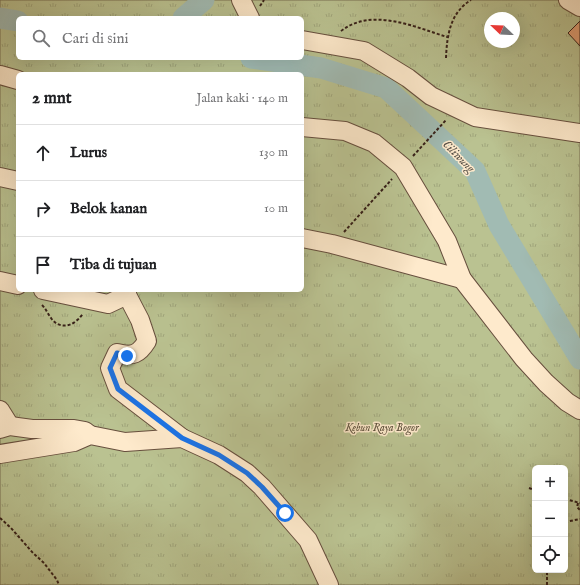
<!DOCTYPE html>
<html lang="id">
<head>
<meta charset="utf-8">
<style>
  body { margin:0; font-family:"IM FELL English",serif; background:#f6f6f6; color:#202124 }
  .controls { position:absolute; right:12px; bottom:12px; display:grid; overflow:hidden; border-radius:6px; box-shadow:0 4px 16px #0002 }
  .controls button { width:36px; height:36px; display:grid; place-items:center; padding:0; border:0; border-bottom:1px solid #e0e0e0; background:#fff; color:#202124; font:20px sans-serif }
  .compass { position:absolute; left:484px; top:12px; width:36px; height:36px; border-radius:50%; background:#fff; box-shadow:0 4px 16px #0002; rotate:293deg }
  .stop { position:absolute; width:12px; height:12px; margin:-9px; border:3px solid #1a73e8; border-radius:50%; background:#fff }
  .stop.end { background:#1a73e8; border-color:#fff; box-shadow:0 1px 4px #0008 }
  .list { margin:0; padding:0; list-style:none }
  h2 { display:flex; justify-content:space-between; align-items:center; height:52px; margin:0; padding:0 16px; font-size:17px }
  h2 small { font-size:13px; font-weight:400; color:#757577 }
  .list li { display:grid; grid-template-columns:26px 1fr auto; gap:12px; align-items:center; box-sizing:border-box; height:56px; padding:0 16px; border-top:1px solid #e0e0e0 }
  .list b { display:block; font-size:15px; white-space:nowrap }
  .list em { font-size:13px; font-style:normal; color:#757577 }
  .icon { flex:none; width:22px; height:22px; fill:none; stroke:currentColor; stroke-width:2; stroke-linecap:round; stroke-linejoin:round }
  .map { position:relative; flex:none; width:580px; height:585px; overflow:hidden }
  .search { position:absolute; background:#fff; box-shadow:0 4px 16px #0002; left:16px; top:16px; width:288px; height:44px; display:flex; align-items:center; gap:10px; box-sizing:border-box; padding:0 14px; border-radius:6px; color:#757577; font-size:15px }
  .panel { position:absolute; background:#fff; box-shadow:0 4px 16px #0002; left:16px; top:72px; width:288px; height:220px; border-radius:6px }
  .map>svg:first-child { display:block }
  .park { fill:url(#park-tufts); stroke:#787054; fill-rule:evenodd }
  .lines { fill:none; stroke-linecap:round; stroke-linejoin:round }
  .river { stroke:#a1bbb3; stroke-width:21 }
  .building { fill:#e19e74; stroke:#351f18 }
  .minor-casing { stroke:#674f3e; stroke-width:20 }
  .path { stroke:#351f18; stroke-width:2; stroke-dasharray:3 2; stroke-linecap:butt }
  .minor { stroke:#feeacc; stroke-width:18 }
  .route { stroke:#1a73e8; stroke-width:5 }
  .labels { text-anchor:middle; stroke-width:3; stroke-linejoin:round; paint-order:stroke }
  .park-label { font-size:11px; font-style:italic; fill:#5d503c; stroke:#feeacc }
  .water-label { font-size:12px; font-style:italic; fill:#554e46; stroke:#feeacc }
</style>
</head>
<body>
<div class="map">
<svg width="580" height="585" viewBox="0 0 580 585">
  <defs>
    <pattern id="park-tufts" width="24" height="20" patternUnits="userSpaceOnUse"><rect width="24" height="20" fill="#bac291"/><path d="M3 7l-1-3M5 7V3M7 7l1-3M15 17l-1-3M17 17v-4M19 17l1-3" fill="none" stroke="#a0a67c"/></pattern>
  </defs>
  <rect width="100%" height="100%" fill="#fedeb1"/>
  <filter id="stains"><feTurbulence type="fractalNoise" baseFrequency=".005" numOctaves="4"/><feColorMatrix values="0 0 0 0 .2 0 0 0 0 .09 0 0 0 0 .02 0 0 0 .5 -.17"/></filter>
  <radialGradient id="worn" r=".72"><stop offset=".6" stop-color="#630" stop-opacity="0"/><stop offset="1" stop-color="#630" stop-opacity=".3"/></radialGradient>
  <path class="park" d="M0,0H580V585H0ZM18,18H302V58H18ZM490,18H514V42H490ZM18,74H302V290H18ZM535,468H565V570H535Z"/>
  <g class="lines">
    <g class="river">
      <path d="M0,18L18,21"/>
      <path d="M183,18L204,0"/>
      <path d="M251,58L321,68L386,88L428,127L475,171L499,225L580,359"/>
    </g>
  </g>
  <path class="building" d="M580,21V46L568,33Z"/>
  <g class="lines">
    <defs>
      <g id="minor">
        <path d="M241,0L250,18"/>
        <path d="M568,0L580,7"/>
        <path d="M302,40L364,51L408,78L431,96L475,117L580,133"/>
        <path d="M0,75L18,80"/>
        <path d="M302,127L345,131L374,143L403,167L447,241L462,279L524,359L546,383L567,402L580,410"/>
        <path d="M0,177L18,181"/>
        <path d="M302,238L332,244L462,279"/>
        <path d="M0,281L18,285"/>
        <path d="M43,290L108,304L127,295"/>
        <path d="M127,290V295L140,320L147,341C139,354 133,357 117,353L110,368L118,389L182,438"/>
        <path d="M0,410L10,426"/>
        <path d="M0,429L10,426L32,429H74L85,431L90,435"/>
        <path d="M0,454L74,442L90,435L125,442L182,438L219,455L247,473L262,487L308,540L329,585"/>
      </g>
    </defs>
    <use href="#minor" class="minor-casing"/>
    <g class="path">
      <path d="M260,6L264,0"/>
      <path d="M341,31C372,7 415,27 447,37"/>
      <path d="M446,58C447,35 450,13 471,0"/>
      <path d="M413,156L446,120"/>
      <path d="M344,232L392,179"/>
      <path d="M42,305C46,309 48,314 51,318C57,327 68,328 76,321C79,319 81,316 83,314"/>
      <path d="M529,488L535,490"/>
      <path d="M565,499L580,503"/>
      <path d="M578,503L577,507L580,510"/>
      <path d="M0,518L11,528L33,553L44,563L57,580L59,585"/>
      <path d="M565,522L580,519"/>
      <path d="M547,585V572L548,570"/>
    </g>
    <use href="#minor" class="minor"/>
  </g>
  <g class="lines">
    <path class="route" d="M127,356L117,353L110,368L118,389L182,438L219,455L247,473L262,487L285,513"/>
  </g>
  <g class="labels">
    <g class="park-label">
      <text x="382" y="431">Kebun Raya Bogor</text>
    </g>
    <g class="water-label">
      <text transform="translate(459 156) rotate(45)" y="4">Ciliwung</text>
    </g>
  </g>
  <rect width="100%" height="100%" filter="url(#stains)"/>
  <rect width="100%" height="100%" fill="url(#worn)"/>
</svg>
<div class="controls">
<button>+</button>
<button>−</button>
<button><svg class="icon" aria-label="locate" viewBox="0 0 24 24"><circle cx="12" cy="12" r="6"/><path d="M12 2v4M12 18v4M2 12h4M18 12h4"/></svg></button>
</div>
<svg class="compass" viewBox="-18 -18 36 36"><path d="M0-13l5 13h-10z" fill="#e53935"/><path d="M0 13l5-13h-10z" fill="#757577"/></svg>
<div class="stop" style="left:285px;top:513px"></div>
<div class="stop end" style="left:127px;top:356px"></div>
<div class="search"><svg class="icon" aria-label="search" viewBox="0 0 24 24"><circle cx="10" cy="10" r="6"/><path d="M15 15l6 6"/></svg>Cari di sini</div>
<section class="panel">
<h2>2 mnt<small>Jalan kaki · 140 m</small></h2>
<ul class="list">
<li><svg class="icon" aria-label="ahead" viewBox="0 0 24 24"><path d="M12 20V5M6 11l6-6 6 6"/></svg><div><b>Lurus</b></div><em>130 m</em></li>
<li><svg class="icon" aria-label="right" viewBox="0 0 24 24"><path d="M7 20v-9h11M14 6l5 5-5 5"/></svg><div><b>Belok kanan</b></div><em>10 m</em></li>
<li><svg class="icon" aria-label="arrive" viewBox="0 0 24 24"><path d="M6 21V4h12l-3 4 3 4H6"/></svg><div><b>Tiba di tujuan</b></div></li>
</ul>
</section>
</div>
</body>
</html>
